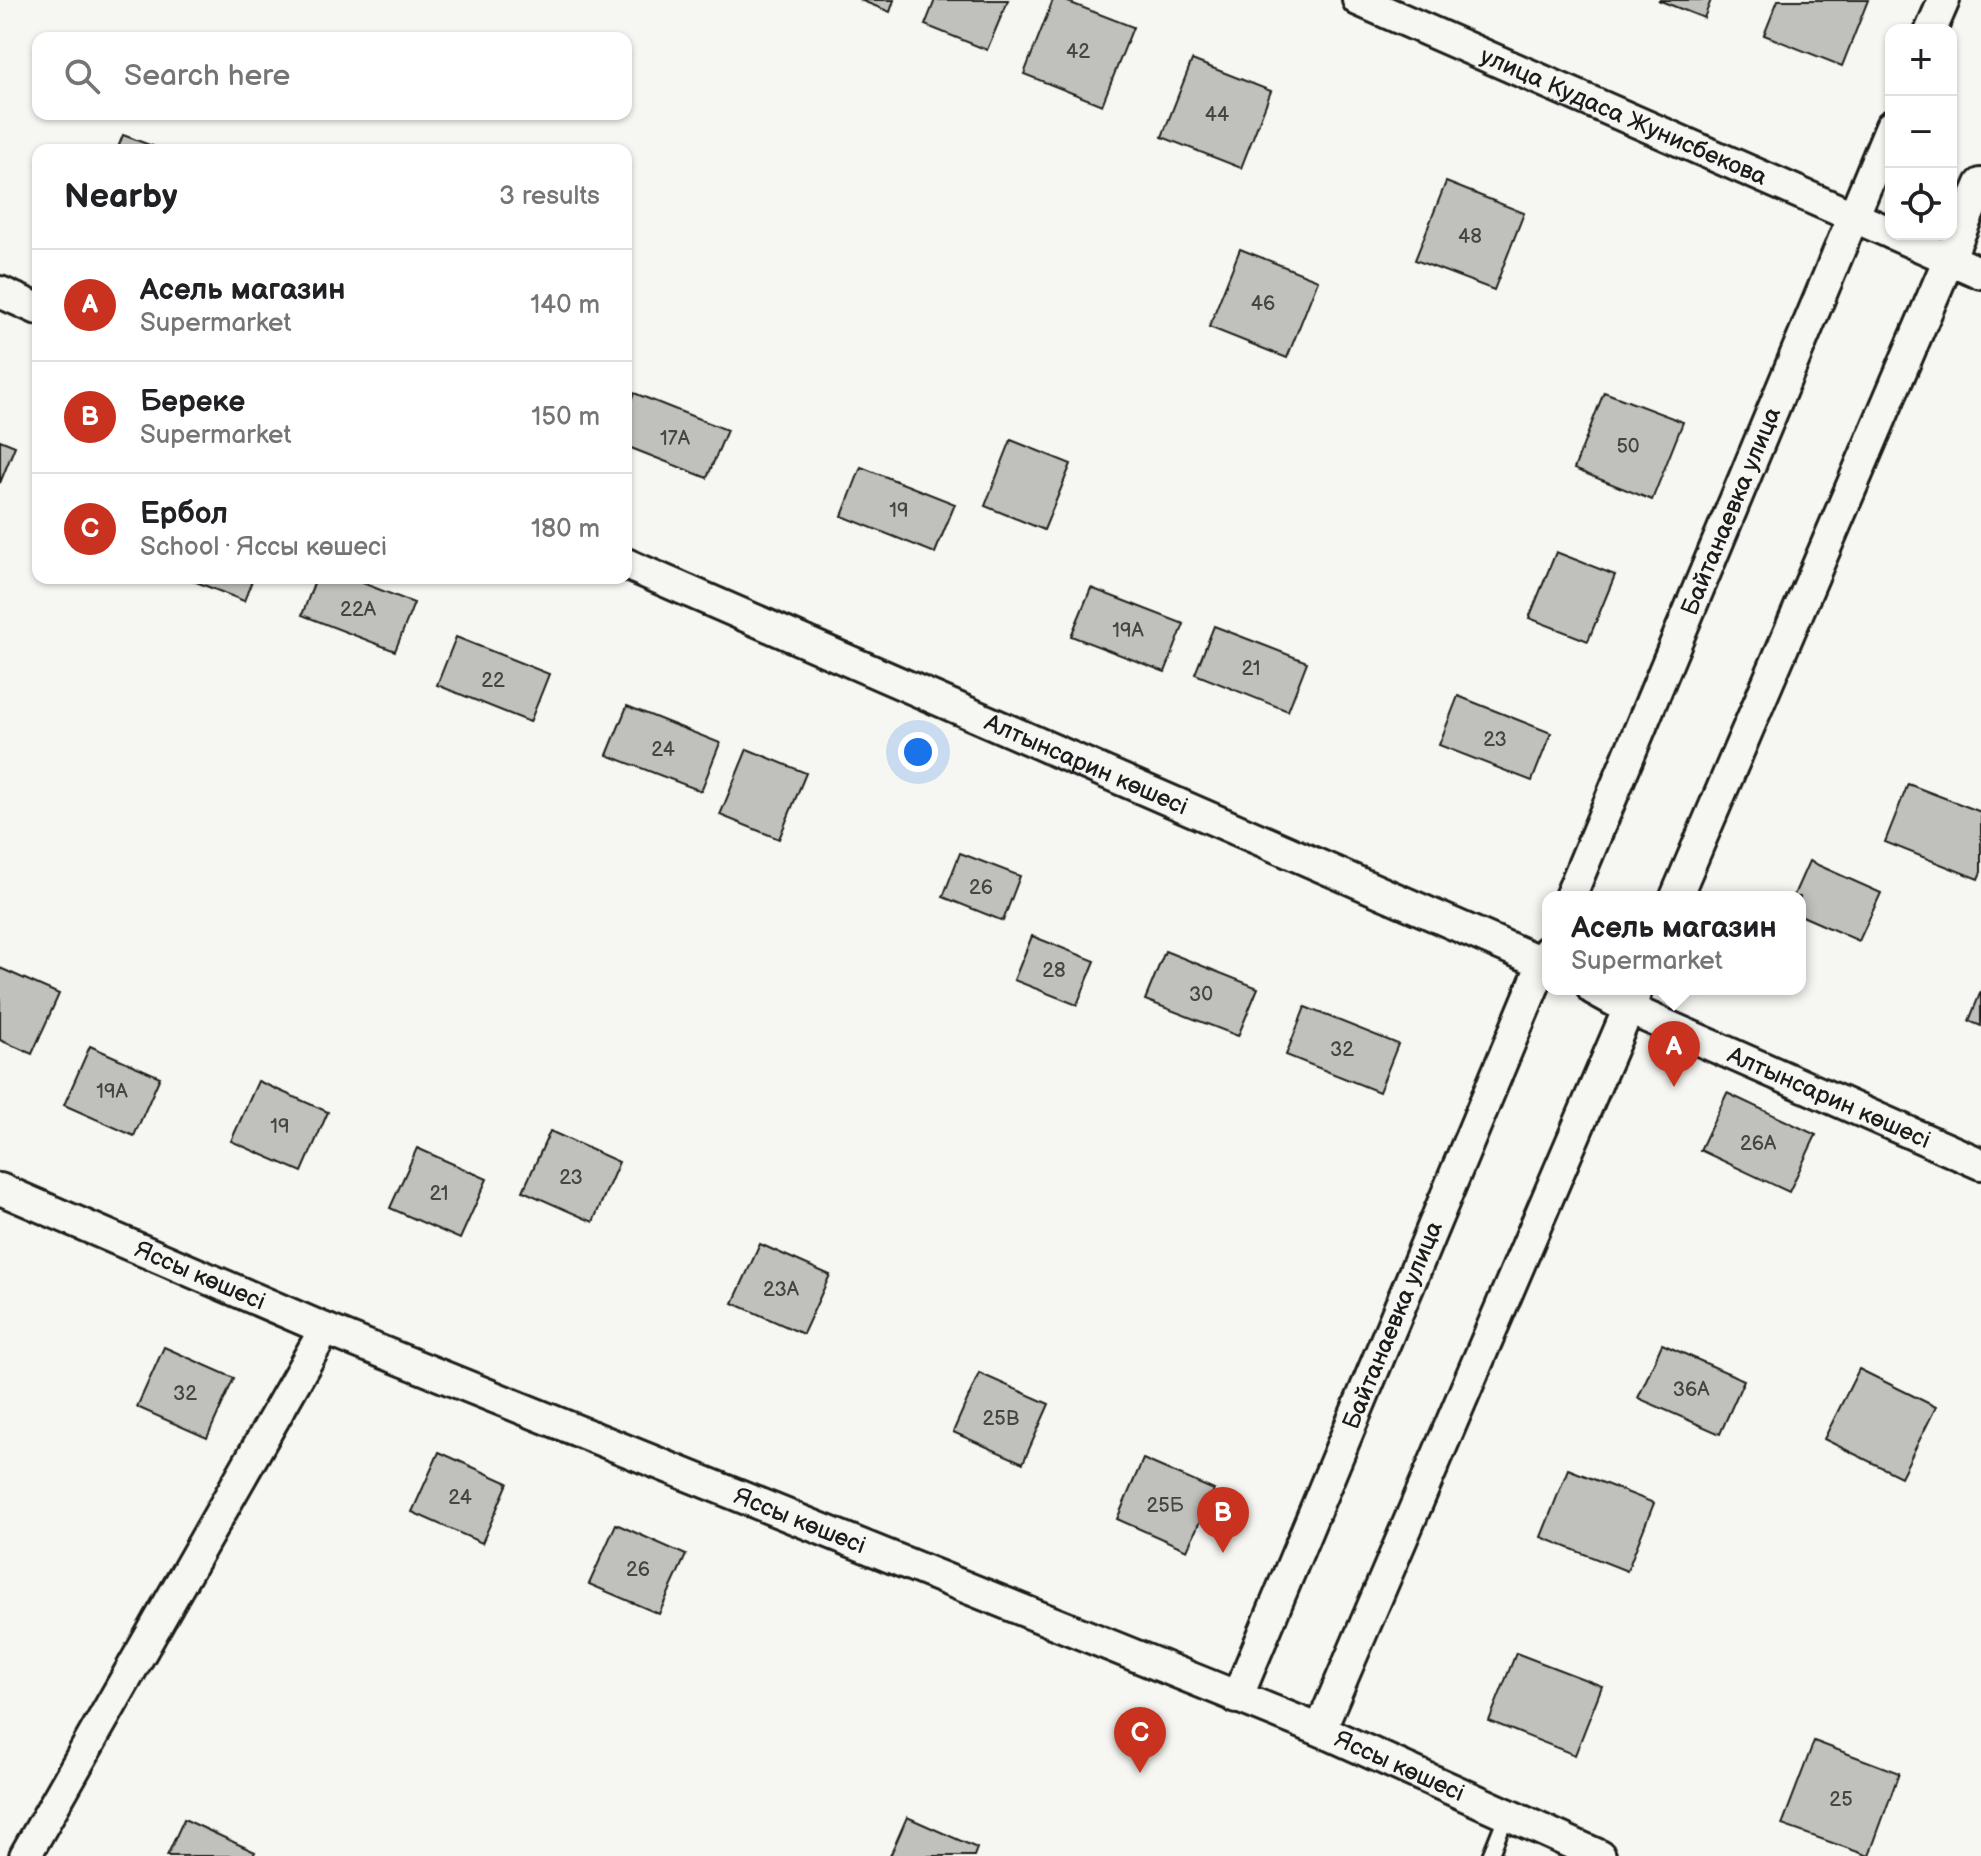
<!DOCTYPE html>
<html lang="en">
<head>
<meta charset="utf-8">
<style>
  body { margin:0; font-family:"Balsamiq Sans",sans-serif; background:#f2f2f2; color:#202124 }
  .controls { position:absolute; right:24px; top:24px; display:grid; overflow:hidden; border-radius:16px; box-shadow:0 2px 6px #0004 }
  .controls button { width:72px; height:72px; display:grid; place-items:center; padding:0; border:0; border-bottom:2px solid #e0e0e0; background:#fff; color:#202124; font:40px sans-serif }
  .you { position:absolute; left:918px; top:752px; width:28px; height:28px; margin:-20px; border:6px solid #fff; border-radius:50%; background:#1a73e8; box-shadow:0 0 0 12px #1a73e833 }
  .badge { display:grid; place-items:center; width:52px; height:52px; border-radius:50%; background:#c8321e; color:#fff; font-size:26px; font-weight:700 }
  .pin { position:absolute; translate:-50% -66px; filter:drop-shadow(0 2px 4px #0008) }
  .pin::after { content:''; position:absolute; top:42px; width:28px; height:24px; background:inherit; clip-path:polygon(0 0,100% 0,50% 100%) }
  .popup { position:absolute; left:1542px; top:891px; width:264px; height:104px; box-sizing:border-box; display:grid; place-content:center; border-radius:16px; background:#fff; filter:drop-shadow(0 2px 6px #0005); font-size:26px; white-space:nowrap; color:#757577 }
  .popup b { font-size:30px; color:#202124 }
  .popup::after { content:''; position:absolute; left:50%; top:100%; margin-left:-16px; border:16px solid transparent; border-top-color:#fff }
  .list { margin:0; padding:0; list-style:none }
  h2 { display:flex; justify-content:space-between; align-items:center; height:104px; margin:0; padding:0 32px; font-size:34px }
  h2 small { font-size:26px; font-weight:400; color:#757577 }
  .list li { display:grid; grid-template-columns:52px 1fr auto; gap:24px; align-items:center; box-sizing:border-box; height:112px; padding:0 32px; border-top:2px solid #e0e0e0 }
  .list b { display:block; font-size:30px; white-space:nowrap }
  .list p { margin:0; font-size:26px; white-space:nowrap; color:#757577 }
  .list em { font-size:26px; font-style:normal; color:#757577 }
  .icon { flex:none; width:44px; height:44px; fill:none; stroke:currentColor; stroke-width:2; stroke-linecap:round; stroke-linejoin:round }
  .map { position:relative; flex:none; width:1981px; height:1856px; overflow:hidden }
  .search { position:absolute; background:#fff; box-shadow:0 2px 6px #0004; left:32px; top:32px; width:600px; height:88px; display:flex; align-items:center; gap:20px; box-sizing:border-box; padding:0 28px; border-radius:16px; color:#757577; font-size:30px }
  .panel { position:absolute; background:#fff; box-shadow:0 2px 6px #0004; left:32px; top:144px; width:600px; height:440px; border-radius:16px }
  .map>svg:first-child { display:block }
  .building { fill:#c0c0bd; stroke:#1c1c1c; stroke-width:2 }
  .lines { fill:none; stroke-linecap:round; stroke-linejoin:round }
  .lane-casing { stroke:#1c1c1c; stroke-width:20 }
  .street-casing { stroke:#1c1c1c; stroke-width:36 }
  .lane { stroke:#f6f6f2; stroke-width:14 }
  .street { stroke:#f6f6f2; stroke-width:30 }
  .labels { text-anchor:middle; stroke-width:7; stroke-linejoin:round; paint-order:stroke }
  .number-label { font-size:20px; fill:#454544 }
  .street-label { font-size:24px; fill:#1c1c1c; stroke:#f6f6f2 }
</style>
</head>
<body>
<div class="map">
<svg width="1981" height="1856" viewBox="0 0 1981 1856">
  <rect width="100%" height="100%" fill="#f6f6f2"/>
  <filter id="ink" filterUnits="userSpaceOnUse"><feTurbulence type="fractalNoise" baseFrequency=".0125" numOctaves="2"/><feDisplacementMap in="SourceGraphic" scale="16" xChannelSelector="R" yChannelSelector="G"/><feConvolveMatrix kernelMatrix="1 2 1 2 8 2 1 2 1" color-interpolation-filters="sRGB"/></filter>
  <g filter="url(#ink)">
    <g class="building">
      <path d="M860,0H894L890,12Z"/>
      <path d="M935,0H1008L987,50L925,25Z"/>
      <path d="M1053,0H1063L1133,27L1102,105L1024,74Z"/>
      <path d="M1658,0H1711L1704,18Z"/>
      <path d="M1778,0H1868L1842,66L1764,35Z"/>
      <path d="M1192,60L1271,91L1241,168L1162,137Z"/>
      <path d="M123,135L163,150H117Z"/>
      <path d="M1446,182L1524,213L1494,290L1415,260Z"/>
      <path d="M1240,249L1318,280L1287,358L1209,327Z"/>
      <path d="M1604,392L1683,422L1652,500L1574,469Z"/>
      <path d="M634,393L727,430L707,478L626,446V412Z"/>
      <path d="M0,440L15,446L0,483Z"/>
      <path d="M1011,440L1071,464L1044,530L985,506Z"/>
      <path d="M861,467L955,504L935,553L842,516Z"/>
      <path d="M1556,552L1615,575L1588,641L1529,618Z"/>
      <path d="M186,578H253L244,601Z"/>
      <path d="M316,578H350L414,603L395,651L302,615Z"/>
      <path d="M1091,588L1184,624L1165,672L1071,636Z"/>
      <path d="M1214,626L1307,662L1288,711L1195,674Z"/>
      <path d="M456,637L549,674L530,722L437,685Z"/>
      <path d="M1458,696L1551,733L1532,781L1439,745Z"/>
      <path d="M627,706L720,743L701,791L607,755Z"/>
      <path d="M747,749L806,773L779,839L720,815Z"/>
      <path d="M1908,784L1981,812V872L1978,879L1885,842Z"/>
      <path d="M960,853L1020,876L1003,921L943,897Z"/>
      <path d="M1809,861L1881,893L1859,941L1800,915V897H1793Z"/>
      <path d="M1032,936L1095,961L1077,1005L1014,980Z"/>
      <path d="M1165,951L1258,988L1238,1036L1145,1000Z"/>
      <path d="M0,968L59,994L32,1054L0,1040Z"/>
      <path d="M1981,991V1026L1969,1021Z"/>
      <path d="M1305,1007L1398,1044L1379,1092L1286,1055Z"/>
      <path d="M90,1046L160,1077L134,1136L64,1105Z"/>
      <path d="M258,1081L328,1112L302,1172L231,1141Z"/>
      <path d="M1727,1093L1816,1135L1789,1192L1700,1150Z"/>
      <path d="M550,1131L619,1162L593,1222L523,1191Z"/>
      <path d="M417,1148L487,1179L460,1239L390,1208Z"/>
      <path d="M760,1244L830,1275L803,1334L733,1303Z"/>
      <path d="M1662,1344L1744,1380L1720,1434L1638,1398Z"/>
      <path d="M164,1347L234,1378L207,1438L137,1407Z"/>
      <path d="M1859,1369L1936,1407L1901,1477L1824,1439Z"/>
      <path d="M979,1373L1049,1404L1023,1463L953,1432Z"/>
      <path d="M439,1452L508,1483L482,1543L412,1512Z"/>
      <path d="M1143,1459L1214,1490L1187,1550L1117,1519Z"/>
      <path d="M1568,1469L1654,1503L1627,1571L1541,1537Z"/>
      <path d="M616,1524L686,1555L659,1614L589,1584Z"/>
      <path d="M1516,1653L1602,1686L1575,1755L1489,1721Z"/>
      <path d="M1814,1741L1899,1773L1869,1856L1782,1825Z"/>
      <path d="M907,1817L977,1848L974,1856H890Z"/>
      <path d="M184,1819L255,1852L253,1856H167Z"/>
    </g>
    <g class="lines">
      <defs>
        <path id="lane" d="M1490,1856L1507,1814"/>
        <g id="street">
          <path id="s1" d="M1358,0L1891,233"/>
          <path d="M1931,30L1944,0"/>
          <path d="M1893,234L1981,273"/>
          <path d="M0,292L38,309"/>
          <path id="s2" d="M626,564L1548,965"/>
          <path id="s3" d="M1570,897L1891,126"/>
          <path d="M1676,897L1981,184"/>
          <path id="s4" d="M1593,989L1629,1009L1981,1164"/>
          <path id="s5" d="M0,1189L325,1329L1320,1730L1600,1856"/>
          <path id="s6" d="M1237,1698L1548,951"/>
          <path d="M1320,1730L1637,989"/>
          <path d="M25,1856L325,1329"/>
        </g>
      </defs>
      <use href="#lane" class="lane-casing"/>
      <use href="#street" class="street-casing"/>
      <use href="#lane" class="lane"/>
      <use href="#street" class="street"/>
    </g>
  </g>
  <g class="labels">
    <g class="number-label">
      <text x="1078" y="58">42</text>
      <text x="1217" y="121">44</text>
      <text x="1470" y="243">48</text>
      <text x="1263" y="310">46</text>
      <text x="675" y="445">17A</text>
      <text x="1628" y="453">50</text>
      <text x="899" y="517">19</text>
      <text x="358" y="616">22A</text>
      <text x="1128" y="637">19A</text>
      <text x="1251" y="675">21</text>
      <text x="493" y="687">22</text>
      <text x="1495" y="746">23</text>
      <text x="663" y="756">24</text>
      <text x="981" y="894">26</text>
      <text x="1054" y="977">28</text>
      <text x="1201" y="1001">30</text>
      <text x="1342" y="1056">32</text>
      <text x="112" y="1098">19A</text>
      <text x="280" y="1133">19</text>
      <text x="1758" y="1150">26A</text>
      <text x="571" y="1184">23</text>
      <text x="439" y="1200">21</text>
      <text x="781" y="1296">23A</text>
      <text x="1691" y="1396">36A</text>
      <text x="185" y="1400">32</text>
      <text x="1001" y="1425">25B</text>
      <text x="460" y="1504">24</text>
      <text x="1165" y="1512">25Б</text>
      <text x="638" y="1576">26</text>
      <text x="1841" y="1806">25</text>
    </g>
    <g class="street-label">
      <text dy="8" stroke="none"><textPath href="#s1" startOffset="290">улица Кудаса Жунисбекова</textPath></text>
      <text dy="8" stroke="none"><textPath href="#s3" startOffset="418">Байтанаевка улица</textPath></text>
      <text dy="8" stroke="none"><textPath href="#s2" startOffset="502">Алтынсарин көшесі</textPath></text>
      <text dy="8" stroke="none"><textPath href="#s4" startOffset="260">Алтынсарин көшесі</textPath></text>
      <text dy="8" stroke="none"><textPath href="#s5" startOffset="218">Яссы көшесі</textPath></text>
      <text dy="8" stroke="none"><textPath href="#s6" startOffset="404">Байтанаевка улица</textPath></text>
      <text dy="8" stroke="none"><textPath href="#s5" startOffset="866">Яссы көшесі</textPath></text>
      <text dy="8" stroke="none"><textPath href="#s5" startOffset="1514">Яссы көшесі</textPath></text>
    </g>
  </g>
</svg>
<div class="controls">
<button>+</button>
<button>−</button>
<button><svg class="icon" aria-label="locate" viewBox="0 0 24 24"><circle cx="12" cy="12" r="6"/><path d="M12 2v4M12 18v4M2 12h4M18 12h4"/></svg></button>
</div>
<div class="you"></div>
<div class="pin badge" style="left:1674px;top:1087px">A</div>
<div class="popup"><b>Асель магазин</b>Supermarket</div>
<div class="pin badge" style="left:1223px;top:1553px">B</div>
<div class="pin badge" style="left:1140px;top:1773px">C</div>
<div class="search"><svg class="icon" aria-label="search" viewBox="0 0 24 24"><circle cx="10" cy="10" r="6"/><path d="M15 15l6 6"/></svg>Search here</div>
<section class="panel">
<h2>Nearby<small>3 results</small></h2>
<ul class="list">
<li><span class="badge">A</span><div><b>Асель магазин</b><p>Supermarket</p></div><em>140 m</em></li>
<li><span class="badge">B</span><div><b>Береке</b><p>Supermarket</p></div><em>150 m</em></li>
<li><span class="badge">C</span><div><b>Ербол</b><p>School · Яссы көшесі</p></div><em>180 m</em></li>
</ul>
</section>
</div>
</body>
</html>
